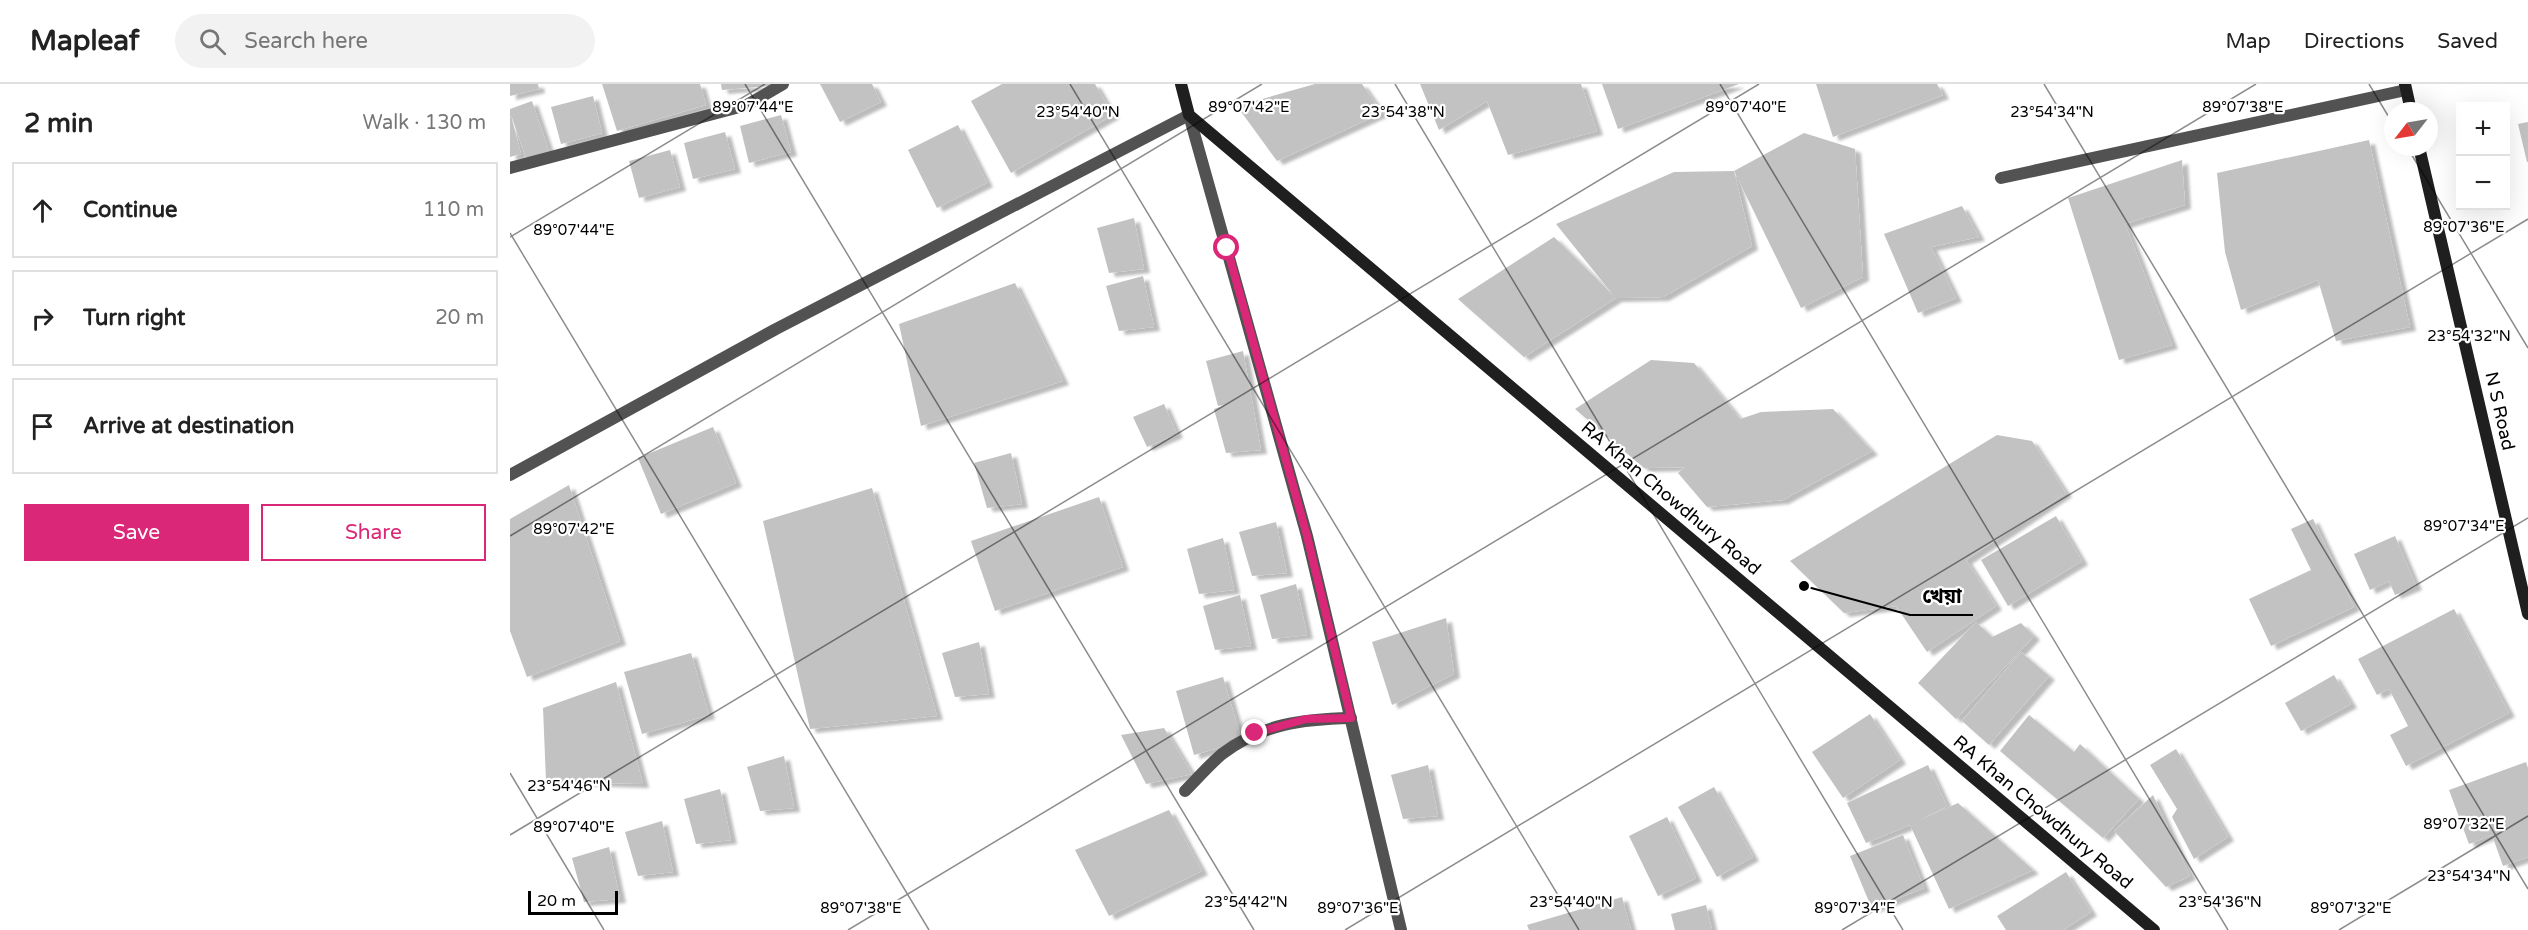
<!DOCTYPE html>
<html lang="en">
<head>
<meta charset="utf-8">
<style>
  body { margin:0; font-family:"Varela Round","Noto Sans Bengali",sans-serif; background:#f2f2f2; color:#222 }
  .controls { position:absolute; right:18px; top:18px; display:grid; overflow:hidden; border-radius:0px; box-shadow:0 6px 24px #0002 }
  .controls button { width:54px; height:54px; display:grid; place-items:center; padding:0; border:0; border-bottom:2px solid #e0e0e0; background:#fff; color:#222; font:30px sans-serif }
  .compass { position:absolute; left:1874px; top:18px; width:54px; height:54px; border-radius:50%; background:#fff; box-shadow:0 6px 24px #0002; rotate:239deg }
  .scale { position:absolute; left:18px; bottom:15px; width:90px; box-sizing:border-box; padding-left:6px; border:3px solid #000; border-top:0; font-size:16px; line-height:21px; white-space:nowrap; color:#000; -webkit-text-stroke:4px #fff; paint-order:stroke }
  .stop { position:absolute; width:18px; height:18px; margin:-14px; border:4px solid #db2777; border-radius:50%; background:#fff }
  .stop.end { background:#db2777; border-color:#fff; box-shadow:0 2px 6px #0008 }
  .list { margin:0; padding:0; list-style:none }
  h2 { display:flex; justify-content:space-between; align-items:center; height:78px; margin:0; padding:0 24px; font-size:26px }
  h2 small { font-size:20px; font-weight:400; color:#767676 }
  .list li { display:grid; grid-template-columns:39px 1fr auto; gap:18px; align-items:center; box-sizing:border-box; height:96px; margin:0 12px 12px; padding:0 12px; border:2px solid #e0e0e0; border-radius:0px }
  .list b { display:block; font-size:22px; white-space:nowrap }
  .list em { font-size:20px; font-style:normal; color:#767676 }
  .actions { display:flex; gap:12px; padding:18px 24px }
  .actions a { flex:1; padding:14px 0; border:2px solid #db2777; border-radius:0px; text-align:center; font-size:21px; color:#db2777 }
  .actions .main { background:#db2777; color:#fff }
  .icon { flex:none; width:33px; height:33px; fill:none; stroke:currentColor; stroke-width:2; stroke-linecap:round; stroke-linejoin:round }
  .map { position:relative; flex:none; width:2018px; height:846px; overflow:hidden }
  header { display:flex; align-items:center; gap:36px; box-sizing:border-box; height:84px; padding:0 30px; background:#fff; border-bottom:2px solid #e0e0e0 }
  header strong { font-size:28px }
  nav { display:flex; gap:33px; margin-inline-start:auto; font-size:21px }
  .search { width:420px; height:54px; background:#f2f2f2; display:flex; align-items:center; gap:15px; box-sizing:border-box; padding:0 21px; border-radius:33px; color:#767676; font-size:22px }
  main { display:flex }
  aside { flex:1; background:#fff }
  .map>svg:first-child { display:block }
  .building { fill:#c2c2c2; filter:url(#shadow) }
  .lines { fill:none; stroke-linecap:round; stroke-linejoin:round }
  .street { stroke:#525252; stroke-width:12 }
  .secondary { stroke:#1f1f1f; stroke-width:12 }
  .route { stroke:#db2777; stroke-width:8 }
  .ticks { fill:none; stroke:#000; stroke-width:1.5; stroke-opacity:0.45 }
  .labels { text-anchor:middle; stroke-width:4.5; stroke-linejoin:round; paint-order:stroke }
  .street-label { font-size:18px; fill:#000; stroke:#fff }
  .ticks-label { font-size:15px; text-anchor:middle; fill:#000; stroke:#fff; stroke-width:4.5; stroke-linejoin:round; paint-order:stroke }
  .leader { fill:none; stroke:#000; stroke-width:2 }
  .callout-dot { fill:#000; stroke:#fff; stroke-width:2 }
  .callout-label { font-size:20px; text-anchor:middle; font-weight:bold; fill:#000; stroke:#fff; stroke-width:4.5; stroke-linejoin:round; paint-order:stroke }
</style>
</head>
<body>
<header>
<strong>Mapleaf</strong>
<div class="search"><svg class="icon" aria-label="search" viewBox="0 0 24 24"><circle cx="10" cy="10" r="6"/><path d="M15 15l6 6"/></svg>Search here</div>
<nav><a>Map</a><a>Directions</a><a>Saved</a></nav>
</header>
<main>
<aside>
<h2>2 min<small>Walk · 130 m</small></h2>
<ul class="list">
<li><svg class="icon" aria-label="ahead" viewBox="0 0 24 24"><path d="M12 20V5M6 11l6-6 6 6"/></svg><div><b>Continue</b></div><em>110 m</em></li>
<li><svg class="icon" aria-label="right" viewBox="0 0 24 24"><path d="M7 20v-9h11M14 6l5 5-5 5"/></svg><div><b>Turn right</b></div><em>20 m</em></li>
<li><svg class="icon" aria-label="arrive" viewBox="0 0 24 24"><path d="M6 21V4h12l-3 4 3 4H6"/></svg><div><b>Arrive at destination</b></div></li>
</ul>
<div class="actions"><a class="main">Save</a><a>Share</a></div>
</aside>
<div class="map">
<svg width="2018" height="846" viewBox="0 0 2018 846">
  <defs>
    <filter id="shadow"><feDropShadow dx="6" dy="4" stdDeviation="1.5" flood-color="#0004"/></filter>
  </defs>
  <rect width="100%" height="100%" fill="#fff"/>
  <g class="building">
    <path d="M0,0H28L29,5L0,12Z"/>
    <path d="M92,0H190L196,21L107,47Z"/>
    <path d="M211,0H261V2L212,6Z"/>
    <path d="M310,0H362L371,18L330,38Z"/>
    <path d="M492,0H585L603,31L501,89L461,17Z"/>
    <path d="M805,0H852L872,29L767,77L727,22Z"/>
    <path d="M910,0H1071L1087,47L998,71L977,17L929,46Z"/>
    <path d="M1092,0H1229L1108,45Z"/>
    <path d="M1306,0H1427L1433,11L1323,53Z"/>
    <path d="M83,12L92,49L51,60L41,23Z"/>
    <path d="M22,17L39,67L16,74L1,31L11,70L0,73V25Z"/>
    <path d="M271,31L281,68L239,79L230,42Z"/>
    <path d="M2018,38V78H2017L2008,40Z"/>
    <path d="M448,41L477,99L427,124L398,66Z"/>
    <path d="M215,48L225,85L183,95L174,59Z"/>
    <path d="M1294,49L1345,65L1353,193L1291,224L1224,87Z"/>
    <path d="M1859,56L1900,243L1826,257L1808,196L1731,226L1715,168L1707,89Z"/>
    <path d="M160,66L170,103L129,114L119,77Z"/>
    <path d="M1672,76L1675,121L1615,140L1662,261L1609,276L1558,114Z"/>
    <path d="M1224,87L1242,162L1153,213L1106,214L1014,273L948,215L1044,153L1104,212L1046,140L1164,88Z"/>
    <path d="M1452,122L1469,153L1421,163L1446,214L1408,229L1374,150Z"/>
    <path d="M624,134L634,185L599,189L587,144Z"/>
    <path d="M633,192L644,243L609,247L596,202Z"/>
    <path d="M505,199L553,297L411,342L389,240Z"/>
    <path d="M733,267L751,366L716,369L704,325L715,321L708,322L696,277Z"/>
    <path d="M1141,276L1184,279L1230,335L1251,328L1323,325L1362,367L1273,416L1197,423L1168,389L1175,383L1134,384L1065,325Z"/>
    <path d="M654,320L667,350L637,363L623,333Z"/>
    <path d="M203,343L226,399L151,430L128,374Z"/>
    <path d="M1487,351L1522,357L1556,409L1456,476L1486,522L1417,568L1386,522L1334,529L1280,477Z"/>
    <path d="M501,369L512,420L477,424L464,379Z"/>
    <path d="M59,401L110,557L17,593L0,547V435Z"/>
    <path d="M362,404L427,632L300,645L253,437Z"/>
    <path d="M589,413L613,483L485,527L461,457Z"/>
    <path d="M1546,432L1572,477L1498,522L1471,476Z"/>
    <path d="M1803,435L1844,523L1761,562L1739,515L1801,486L1781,445Z"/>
    <path d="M766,438L777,489L742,492L729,448Z"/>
    <path d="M1885,452L1906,502L1885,511L1879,497L1860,506L1844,470Z"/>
    <path d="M713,454L724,506L689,510L677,465Z"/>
    <path d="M786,500L797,551L762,555L750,511Z"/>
    <path d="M730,511L741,562L705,566L693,522Z"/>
    <path d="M1944,525L1999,629L1896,682L1880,651L1898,642L1879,605L1867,611L1848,575Z"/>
    <path d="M936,534L944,590L882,621L862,558Z"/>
    <path d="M1466,538L1482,553L1511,539L1524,552L1446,635L1408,599Z"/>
    <path d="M469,558L479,610L445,613L432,569Z"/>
    <path d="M1511,568L1539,592L1479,661L1452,637Z"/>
    <path d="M181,569L199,631L132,650L114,588Z"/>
    <path d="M1824,591L1841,620L1791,647L1775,619Z"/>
    <path d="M713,593L732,657L684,671L666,607Z"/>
    <path d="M106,598L133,700L36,697L33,624Z"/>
    <path d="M1360,630L1390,676L1333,714L1302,668Z"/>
    <path d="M1519,631L1564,668L1570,660L1629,715L1593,754L1490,667Z"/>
    <path d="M654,644L682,690L636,700L611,651Z"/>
    <path d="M1666,665L1718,753L1684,775L1662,733L1667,725L1640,681Z"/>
    <path d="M274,672L284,724L250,727L237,683Z"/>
    <path d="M2016,678L2018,684V773L1993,782L1982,751L1959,760L1939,706Z"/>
    <path d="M918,681L928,732L893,735L881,691Z"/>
    <path d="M1418,681L1437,722L1408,737L1448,719L1523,786L1439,825L1400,741L1356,759L1337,719Z"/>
    <path d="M1204,703L1243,773L1207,793L1168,723Z"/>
    <path d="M210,705L221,756L186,760L174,715Z"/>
    <path d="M1643,711L1680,792L1656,803L1604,747Z"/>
    <path d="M659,726L692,787L599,832L565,766Z"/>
    <path d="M1157,733L1186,794L1148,812L1119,752Z"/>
    <path d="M152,737L163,788L128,792L115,748Z"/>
    <path d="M1393,751L1414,804L1362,825L1340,772Z"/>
    <path d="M99,763L110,815L74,818L62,774Z"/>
    <path d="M1556,788L1581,828L1553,846H1496L1487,832Z"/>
    <path d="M1112,813L1121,846H1019L1017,841Z"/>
    <path d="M1196,821L1202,846H1165L1161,830Z"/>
  </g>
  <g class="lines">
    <g class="street">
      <path d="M0,84L237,21L273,0"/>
      <path d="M1491,94L1896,6"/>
      <path d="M0,391L266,245L679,31L797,452L891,846"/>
      <path d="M675,707C687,695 699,681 712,670C751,640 793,635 841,634"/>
    </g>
    <g class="secondary">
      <path d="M671,0L679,31L1644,846"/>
      <path d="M1895,0L1901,27"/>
      <path d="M1909,63L2018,530"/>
    </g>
  </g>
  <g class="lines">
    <path class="route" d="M717,164L797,452L841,634L796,635L745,649"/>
  </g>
  <path class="ticks" d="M235,0L744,846M560,0L1069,846M885,0L1393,846M1210,0L1718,846M1534,0L2018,805M1859,0L1883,40M1897,63L2018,264M0,149L419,846M0,153L255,0M0,452L752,0M0,689L94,846M0,751L1249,0M338,846L1746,0M835,846L2018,135M1332,846L2018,434M1829,846L2018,732"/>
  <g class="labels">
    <g class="street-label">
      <text transform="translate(1990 327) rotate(77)" y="6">N S Road</text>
      <text transform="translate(1161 414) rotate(40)" y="6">RA Khan Chowdhury Road</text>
      <text transform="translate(1533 728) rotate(40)" y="6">RA Khan Chowdhury Road</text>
    </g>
  </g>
  <g class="ticks-label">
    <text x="739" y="28">89°07'42"E</text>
    <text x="243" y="28">89°07'44"E</text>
    <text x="1236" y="28">89°07'40"E</text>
    <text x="1733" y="28">89°07'38"E</text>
    <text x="568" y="33">23°54'40"N</text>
    <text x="893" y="33">23°54'38"N</text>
    <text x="1542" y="33">23°54'34"N</text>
    <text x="1954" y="148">89°07'36"E</text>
    <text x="64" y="151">89°07'44"E</text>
    <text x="1959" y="257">23°54'32"N</text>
    <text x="1954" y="447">89°07'34"E</text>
    <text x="64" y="450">89°07'42"E</text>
    <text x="59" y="707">23°54'46"N</text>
    <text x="1954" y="745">89°07'32"E</text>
    <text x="64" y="748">89°07'40"E</text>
    <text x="1959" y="797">23°54'34"N</text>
    <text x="736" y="823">23°54'42"N</text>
    <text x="1061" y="823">23°54'40"N</text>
    <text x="1710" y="823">23°54'36"N</text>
    <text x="351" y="829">89°07'38"E</text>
    <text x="848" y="829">89°07'36"E</text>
    <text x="1345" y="829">89°07'34"E</text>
    <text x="1841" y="829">89°07'32"E</text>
  </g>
  <path class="leader" d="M1294 502L1400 531H1463"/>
  <circle class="callout-dot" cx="1294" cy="502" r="6"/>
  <g class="callout-label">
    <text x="1432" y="519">খেয়া</text>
  </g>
</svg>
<div class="controls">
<button>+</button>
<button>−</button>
</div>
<svg class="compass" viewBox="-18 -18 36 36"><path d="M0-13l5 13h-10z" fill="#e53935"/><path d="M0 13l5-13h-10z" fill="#767676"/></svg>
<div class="scale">20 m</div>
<div class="stop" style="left:717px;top:164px"></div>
<div class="stop end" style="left:745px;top:649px"></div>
</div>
</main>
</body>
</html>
